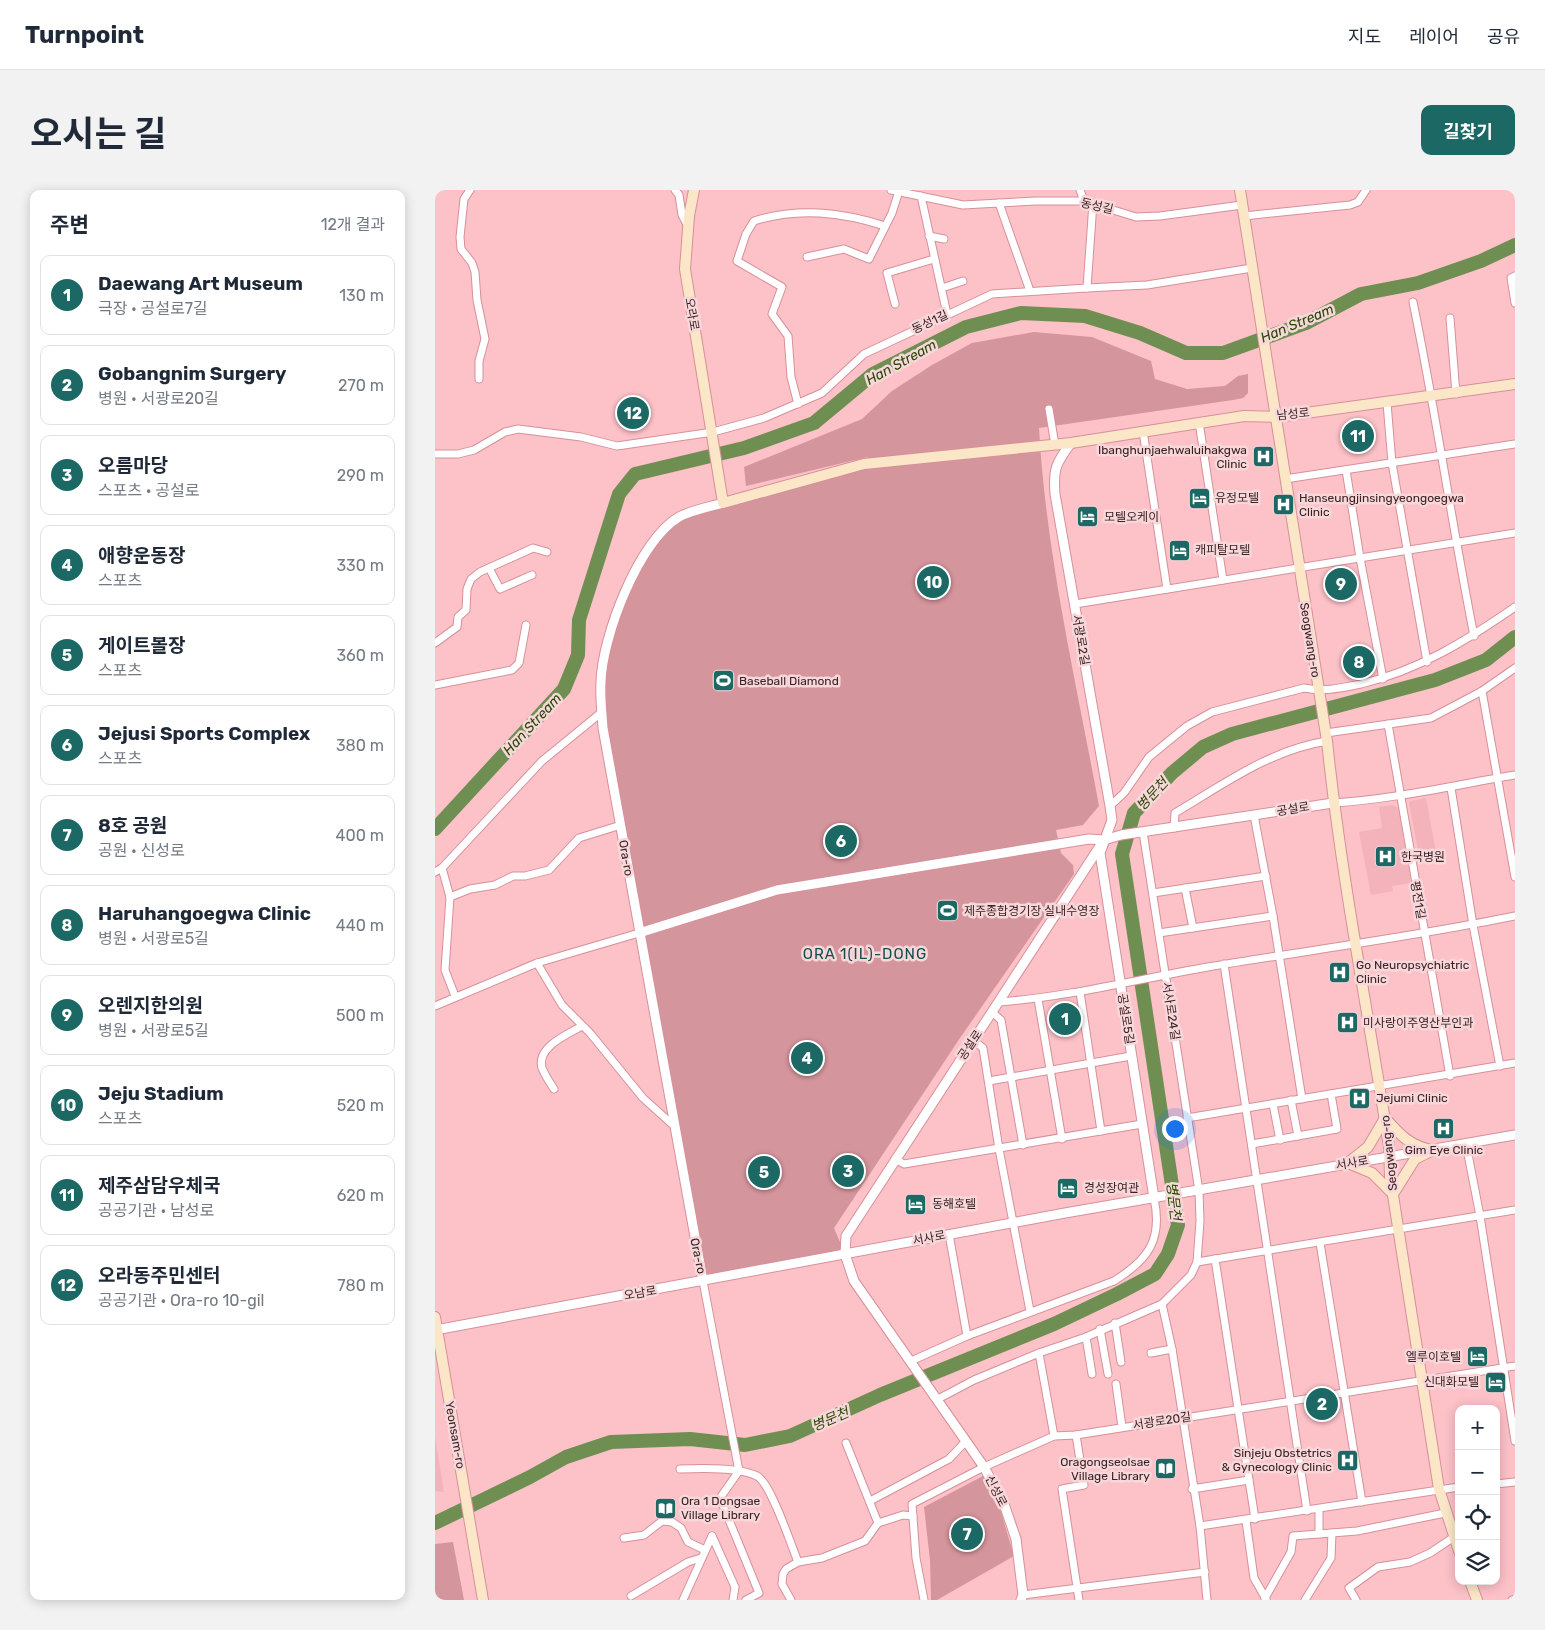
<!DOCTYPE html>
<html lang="ko">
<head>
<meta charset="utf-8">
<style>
  body { margin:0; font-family:Rubik,"Noto Sans KR",sans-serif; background:#f2f2f3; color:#1f2937 }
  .controls { position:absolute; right:15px; bottom:15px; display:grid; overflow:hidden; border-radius:10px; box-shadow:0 2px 12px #0003 }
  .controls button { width:45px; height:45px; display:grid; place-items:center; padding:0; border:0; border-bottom:1px solid #e0e1e3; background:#fff; color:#1f2937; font:25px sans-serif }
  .you { position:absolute; left:739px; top:938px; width:18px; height:18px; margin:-12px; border:4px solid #fff; border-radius:50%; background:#1a73e8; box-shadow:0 0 0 8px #1a73e833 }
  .badge { display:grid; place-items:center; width:32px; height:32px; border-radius:50%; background:#1b6865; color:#fff; font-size:16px; font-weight:700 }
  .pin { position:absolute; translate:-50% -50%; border:2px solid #fff; box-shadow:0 1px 5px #0006 }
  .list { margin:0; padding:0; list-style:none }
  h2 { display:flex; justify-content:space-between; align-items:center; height:65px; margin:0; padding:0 20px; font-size:21px }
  h2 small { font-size:16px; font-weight:400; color:#747a83 }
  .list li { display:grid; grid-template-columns:32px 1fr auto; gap:15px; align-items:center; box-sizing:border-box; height:80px; margin:0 10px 10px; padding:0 10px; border:1px solid #e0e1e3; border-radius:10px }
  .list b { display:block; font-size:19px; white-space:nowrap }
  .list p { margin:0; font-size:16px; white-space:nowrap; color:#747a83 }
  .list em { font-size:16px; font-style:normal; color:#747a83 }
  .icon { flex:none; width:28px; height:28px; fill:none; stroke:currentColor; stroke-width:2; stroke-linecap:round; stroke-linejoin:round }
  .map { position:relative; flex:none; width:1080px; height:1410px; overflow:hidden; border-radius:10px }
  header { display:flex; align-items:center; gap:30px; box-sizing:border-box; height:70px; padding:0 25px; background:#fff; border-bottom:1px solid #e0e1e3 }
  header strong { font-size:24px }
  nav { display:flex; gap:28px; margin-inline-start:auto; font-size:18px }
  .intro { display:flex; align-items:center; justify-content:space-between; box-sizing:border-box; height:120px; padding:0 30px }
  h1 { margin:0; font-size:35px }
  .button { padding:12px 22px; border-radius:10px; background:#1b6865; color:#fff; font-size:18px; font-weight:700 }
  main { display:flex; gap:30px; padding:0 30px }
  aside { flex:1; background:#fff; border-radius:10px; box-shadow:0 2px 12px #0003 }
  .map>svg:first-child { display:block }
  .built { fill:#f4b3ba }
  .green { fill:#d5959d }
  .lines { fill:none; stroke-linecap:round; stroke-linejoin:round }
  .river { stroke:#6f8f52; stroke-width:14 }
  .minor-casing { stroke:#d79099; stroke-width:9 }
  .tertiary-casing { stroke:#d79099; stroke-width:11 }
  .secondary-casing { stroke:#d79099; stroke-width:12 }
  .minor { stroke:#fff; stroke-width:7 }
  .tertiary { stroke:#fff; stroke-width:9 }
  .secondary { stroke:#fce6c8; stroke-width:10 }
  .labels { text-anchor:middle; stroke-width:5; stroke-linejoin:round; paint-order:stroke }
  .street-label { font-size:12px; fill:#3c2024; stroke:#f6d7da }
  .poi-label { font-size:12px; fill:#3c2024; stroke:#f6d7da; text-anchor:start }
  .water-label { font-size:14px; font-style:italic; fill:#284700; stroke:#f6d7da }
  .quarter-label { font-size:15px; letter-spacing:1px; fill:#104e4c; stroke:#f6d7da }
</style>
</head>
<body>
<header>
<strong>Turnpoint</strong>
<nav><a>지도</a><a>레이어</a><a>공유</a></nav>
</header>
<div class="intro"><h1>오시는 길</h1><a class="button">길찾기</a></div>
<main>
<aside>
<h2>주변<small>12개 결과</small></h2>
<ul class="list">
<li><span class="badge">1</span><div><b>Daewang Art Museum</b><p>극장 · 공설로7길</p></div><em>130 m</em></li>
<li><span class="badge">2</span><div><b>Gobangnim Surgery</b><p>병원 · 서광로20길</p></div><em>270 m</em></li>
<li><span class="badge">3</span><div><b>오름마당</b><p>스포츠 · 공설로</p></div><em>290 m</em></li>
<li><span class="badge">4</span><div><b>애향운동장</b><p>스포츠</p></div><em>330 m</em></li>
<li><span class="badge">5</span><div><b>게이트볼장</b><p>스포츠</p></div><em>360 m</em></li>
<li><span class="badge">6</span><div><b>Jejusi Sports Complex</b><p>스포츠</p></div><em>380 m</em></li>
<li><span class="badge">7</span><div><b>8호 공원</b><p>공원 · 신성로</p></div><em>400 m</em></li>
<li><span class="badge">8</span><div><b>Haruhangoegwa Clinic</b><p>병원 · 서광로5길</p></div><em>440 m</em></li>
<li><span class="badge">9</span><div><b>오렌지한의원</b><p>병원 · 서광로5길</p></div><em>500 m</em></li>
<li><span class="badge">10</span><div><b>Jeju Stadium</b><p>스포츠</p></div><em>520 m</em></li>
<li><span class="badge">11</span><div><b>제주삼담우체국</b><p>공공기관 · 남성로</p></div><em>620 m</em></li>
<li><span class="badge">12</span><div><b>오라동주민센터</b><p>공공기관 · Ora-ro 10-gil</p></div><em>780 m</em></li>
</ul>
</aside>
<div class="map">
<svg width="1080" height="1410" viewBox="0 0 1080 1410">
  <rect width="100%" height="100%" fill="#fdc1c8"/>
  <g class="built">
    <path d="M991,608L1001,662L984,665L974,613L976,611Z"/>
    <path d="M957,615L964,618L976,693L957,696L958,701L936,705L924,642L947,638L944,617Z"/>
    <path d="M0,1247L9,1302L0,1301Z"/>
  </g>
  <g class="green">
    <path d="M599,142L657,147L716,171L720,189L752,199L790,196L803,186L813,184V203L808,208L798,210L604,238C611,365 641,491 664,616L648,635L621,640L626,663L638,675L639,684L525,848L399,1038L410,1064L268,1091L168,531L171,454L213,357L244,327L429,274L433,267L311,296L309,277L427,229L457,201L497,175L537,153Z"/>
    <path d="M548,1286L566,1322L579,1366L502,1410H496L495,1370L489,1317Z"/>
    <path d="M18,1352L29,1410H0V1354Z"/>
  </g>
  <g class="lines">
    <g class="river">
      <path d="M0,639L129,499L143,465L144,430L184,304L200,284L309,258L379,233L438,184L531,137L586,123L650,126L705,143L751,163H788L871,133L926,104L983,93L1046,71L1080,55"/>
      <path d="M0,1333L95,1287L131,1267L176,1252L255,1249L310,1255L355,1246L445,1205L619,1134L682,1104L720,1084L733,1064L743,1035L687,664L699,623L737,583L768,557L797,544L1000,490L1051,470L1080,447"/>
    </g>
    <defs>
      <g id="minor">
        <path d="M35,0L29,9L25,47L26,59L37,73L40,82L42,110L50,149L44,171V189"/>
        <path d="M240,0L244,5L247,25L253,36"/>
        <path d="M456,0L528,15L601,11H649L701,27L725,26L807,15"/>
        <path d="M645,0L649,11"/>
        <path d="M486,6L512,124"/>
        <path d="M564,13L595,101"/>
        <path d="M809,26L915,15L923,12L931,0"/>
        <path d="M494,46L509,49"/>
        <path d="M372,67L409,59L434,69L457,23L464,1"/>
        <path d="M1080,86L1076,88L1080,113"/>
        <path d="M507,98L528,91"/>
        <path d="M652,98L712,95L817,78"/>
        <path d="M978,112C1001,223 1017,335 1039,446"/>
        <path d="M460,114L452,83L499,69"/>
        <path d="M1015,128L1021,204"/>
        <path d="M952,213L957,273L992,472"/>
        <path d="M363,214L356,187L353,146L337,124L347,97L302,71L311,44L319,31C363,17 406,22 450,36"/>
        <path d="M614,219L620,255"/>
        <path d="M764,232L788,390"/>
        <path d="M708,241L732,399"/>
        <path d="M0,264H23L39,260L70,242L83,239L146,247L182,256L278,242L329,228L387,203L429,164L557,104L652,98L658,13"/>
        <path d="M911,280L925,368L948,489"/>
        <path d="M850,289L1080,254"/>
        <path d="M54,378L65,399L97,385"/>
        <path d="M640,414L1080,343"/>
        <path d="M0,453L22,437L23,427L31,420L32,399L36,389L45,382L98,358L112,362"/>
        <path d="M0,495L77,480L84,473L91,435"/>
        <path d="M1047,501L1080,687"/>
        <path d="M953,534L1015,886"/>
        <path d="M891,543L996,528L1047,501L1080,478"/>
        <path d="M1016,598L1038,735L1065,876"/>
        <path d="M898,613C960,609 1020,595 1080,585"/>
        <path d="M675,616L689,603L714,567L752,536L777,522L869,498C889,502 906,498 926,494C984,480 1031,451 1080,417"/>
        <path d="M819,625L838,726L867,909"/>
        <path d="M739,638L740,623C789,594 835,560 892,551"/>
        <path d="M7,678L15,707"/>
        <path d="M0,682L7,678L107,571L167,522"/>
        <path d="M750,698L758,738"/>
        <path d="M718,703L831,686"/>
        <path d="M724,743L838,726"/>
        <path d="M102,773L127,815L155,843L208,908L238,935"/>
        <path d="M789,774L872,1321"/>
        <path d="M645,802L666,941"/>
        <path d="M20,806L10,780L15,707L35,699L60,695L78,686H90L114,680L144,648L186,635"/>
        <path d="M603,809L627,949"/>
        <path d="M563,812C634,807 703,789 773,777C875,760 978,747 1080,726"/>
        <path d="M0,816L102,773L204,743"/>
        <path d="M557,822L566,830L588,955"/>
        <path d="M538,850L548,858L564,959L595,1121"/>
        <path d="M554,891L696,866"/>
        <path d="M119,899C115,893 110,885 107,878C101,857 133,844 147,836"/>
        <path d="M856,910L863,946"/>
        <path d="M838,914L845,950"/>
        <path d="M752,928L1080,873"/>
        <path d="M817,954L902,939L896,904"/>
        <path d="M1031,954L1045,1026L1080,1251"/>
        <path d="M460,969L469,974L707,934"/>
        <path d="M514,1044L532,1146"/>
        <path d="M885,1053L927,1312"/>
        <path d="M780,1069L820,1329"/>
        <path d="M762,1072L1080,1020"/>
        <path d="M268,1091L304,1281L285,1308L324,1403L311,1410"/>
        <path d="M727,1114L737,1159L765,1336L772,1410"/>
        <path d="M680,1133L686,1172"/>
        <path d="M665,1139L673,1184"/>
        <path d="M651,1147L657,1184"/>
        <path d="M604,1163L619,1246"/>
        <path d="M716,1163L737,1159"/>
        <path d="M476,1171L532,1146L679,1091C713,1070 728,1050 719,1008"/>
        <path d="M681,1194L687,1237"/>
        <path d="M503,1209L539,1190L604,1163L651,1147L727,1114L756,1085L762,1072L765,1031L764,1001L708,642"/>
        <path d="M641,1245L649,1295L627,1299L644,1410"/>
        <path d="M411,1253L443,1333"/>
        <path d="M245,1279C266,1278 304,1277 322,1286C336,1293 356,1355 363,1372"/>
        <path d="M1061,1294L1080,1292"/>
        <path d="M757,1299L814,1290"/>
        <path d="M435,1311L514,1269L531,1251"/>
        <path d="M884,1319V1344"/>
        <path d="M811,1331L819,1388L831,1409"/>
        <path d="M765,1336L1024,1297"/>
        <path d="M277,1346L300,1397L298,1410"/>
        <path d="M189,1348L209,1345L227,1331L237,1332L246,1338L253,1352L270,1360"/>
        <path d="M588,1405L770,1382"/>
        <path d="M196,1406L253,1372L266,1368"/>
        <path d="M830,1408L856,1362L858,1346L922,1341L1010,1323"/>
        <path d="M248,1410L277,1346"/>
        <path d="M356,1410L347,1394L348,1384L351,1379L363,1372L387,1368L430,1351L443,1333L468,1325L478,1326"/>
        <path d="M489,1410L481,1368L477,1314L549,1277L619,1246L641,1245L1080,1176"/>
        <path d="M870,1410L896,1368L897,1343"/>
        <path d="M921,1410L914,1398L943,1377L975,1372L995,1363L1019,1347"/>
        <path d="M1077,1410L1080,1409"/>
      </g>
      <g id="tertiary">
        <path d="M636,253C621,273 618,279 620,304L675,616L677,630L665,663L719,1008"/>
        <path d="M204,743L342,700L654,649L669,650"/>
        <path d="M268,1091L168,538C167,523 165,507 166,492C167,447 204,350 244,327C257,320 275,317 288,313"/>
        <path d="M0,1140L630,1023L1080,945"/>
        <path d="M586,1410L588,1405L581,1349L569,1314L549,1277L419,1091L410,1064L411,1046L669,650L686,645L898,613"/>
      </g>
      <g id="secondary">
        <path d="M259,0L254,26L250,79L288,313L429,274L636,253L809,226L842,227L1080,194"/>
        <path d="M805,0L892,551C906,687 933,821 954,956L955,986L1004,1299L1024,1361"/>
        <path d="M913,973L933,957L950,928C964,944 976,957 998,960"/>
        <path d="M913,973L937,983L958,1004L980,969L998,960"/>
        <path d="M0,1127L48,1410"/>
        <path d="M1035,1391L1042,1410"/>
      </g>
    </defs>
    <use href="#minor" class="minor-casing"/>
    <use href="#tertiary" class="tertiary-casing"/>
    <use href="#secondary" class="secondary-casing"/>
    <use href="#minor" class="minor"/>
    <use href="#tertiary" class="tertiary"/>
    <use href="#secondary" class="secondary"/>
  </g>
  <defs>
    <symbol id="hospital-square" viewBox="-11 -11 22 22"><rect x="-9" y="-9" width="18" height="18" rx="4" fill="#1b6865" stroke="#f6d7da"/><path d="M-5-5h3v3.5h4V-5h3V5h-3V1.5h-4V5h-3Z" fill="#fff"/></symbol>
    <symbol id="hotel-square" viewBox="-11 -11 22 22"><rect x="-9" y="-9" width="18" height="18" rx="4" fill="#1b6865" stroke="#f6d7da"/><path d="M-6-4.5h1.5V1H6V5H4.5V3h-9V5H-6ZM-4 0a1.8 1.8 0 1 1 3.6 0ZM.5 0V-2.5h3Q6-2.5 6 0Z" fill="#fff"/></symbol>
    <symbol id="stadium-square" viewBox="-11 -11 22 22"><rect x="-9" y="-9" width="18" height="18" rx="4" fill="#1b6865" stroke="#f6d7da"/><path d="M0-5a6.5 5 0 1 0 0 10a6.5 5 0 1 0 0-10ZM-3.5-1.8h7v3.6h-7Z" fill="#fff"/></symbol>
    <symbol id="library-square" viewBox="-11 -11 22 22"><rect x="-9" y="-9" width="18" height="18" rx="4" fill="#1b6865" stroke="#f6d7da"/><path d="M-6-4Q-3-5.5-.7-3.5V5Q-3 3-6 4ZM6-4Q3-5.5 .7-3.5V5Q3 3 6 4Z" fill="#fff"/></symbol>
  </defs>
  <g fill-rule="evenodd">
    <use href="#hospital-square" x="816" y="254" width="25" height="25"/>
    <use href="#hotel-square" x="752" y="296" width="25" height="25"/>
    <use href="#hospital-square" x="836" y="302" width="25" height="25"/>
    <use href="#hotel-square" x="640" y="314" width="25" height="25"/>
    <use href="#hotel-square" x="732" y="348" width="25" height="25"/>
    <use href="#stadium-square" x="276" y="478" width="25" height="25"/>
    <use href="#hospital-square" x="938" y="654" width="25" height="25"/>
    <use href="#stadium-square" x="500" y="708" width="25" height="25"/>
    <use href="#hospital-square" x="892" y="770" width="25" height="25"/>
    <use href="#hospital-square" x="900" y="820" width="25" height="25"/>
    <use href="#hospital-square" x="912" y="896" width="25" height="25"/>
    <use href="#hospital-square" x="996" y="926" width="25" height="25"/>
    <use href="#hotel-square" x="620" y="986" width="25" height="25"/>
    <use href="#hotel-square" x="468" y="1002" width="25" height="25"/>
    <use href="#hotel-square" x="1030" y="1154" width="25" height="25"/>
    <use href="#hotel-square" x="1048" y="1180" width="25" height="25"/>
    <use href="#hospital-square" x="900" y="1258" width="25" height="25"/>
    <use href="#library-square" x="718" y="1266" width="25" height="25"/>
    <use href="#library-square" x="218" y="1306" width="25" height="25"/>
  </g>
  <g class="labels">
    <g class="street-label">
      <text transform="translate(662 16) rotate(13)" y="4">동성길</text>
      <text transform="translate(257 124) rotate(80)" y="4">오라로</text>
      <text transform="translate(495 132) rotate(-25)" y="4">동성1길</text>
      <text transform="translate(858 224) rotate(-6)" y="4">남성로</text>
      <text transform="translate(646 450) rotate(80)" y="4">서광로2길</text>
      <text transform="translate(875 450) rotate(81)" y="4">Seogwang-ro</text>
      <text transform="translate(858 619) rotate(-9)" y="4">공설로</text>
      <text transform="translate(191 668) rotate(80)" y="4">Ora-ro</text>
      <text transform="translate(983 710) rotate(80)" y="4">평전1길</text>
      <text transform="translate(736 821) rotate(81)" y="4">서사로24길</text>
      <text transform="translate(691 829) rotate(81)" y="4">공설로5길</text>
      <text transform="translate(535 855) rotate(-56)" y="4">공설로</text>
      <text transform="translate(954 963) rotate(-96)" y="4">Seogwang-ro</text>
      <text transform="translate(917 973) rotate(-10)" y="4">서사로</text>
      <text transform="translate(494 1048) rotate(-11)" y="4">서사로</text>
      <text transform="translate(263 1066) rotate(78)" y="4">Ora-ro</text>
      <text transform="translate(205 1103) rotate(-10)" y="4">오남로</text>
      <text transform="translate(727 1231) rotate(-9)" y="4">서광로20길</text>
      <text transform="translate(20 1245) rotate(80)" y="4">Yeonsam-ro</text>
      <text transform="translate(561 1301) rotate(63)" y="4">신성로</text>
    </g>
    <g class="poi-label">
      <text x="812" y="264" text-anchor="end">Ibanghunjaehwaluihakgwa<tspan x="812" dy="14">Clinic</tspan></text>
      <text x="780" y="312">유정모텔</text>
      <text x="864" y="312">Hanseungjinsingyeongoegwa<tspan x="864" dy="14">Clinic</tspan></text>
      <text x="669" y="331">모텔오케이</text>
      <text x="760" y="364">캐피탈모텔</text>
      <text x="304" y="495">Baseball Diamond</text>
      <text x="966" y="671">한국병원</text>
      <text x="529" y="725">제주종합경기장 실내수영장</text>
      <text x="921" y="779">Go Neuropsychiatric<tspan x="921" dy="14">Clinic</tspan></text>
      <text x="928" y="837">미사랑이주영산부인과</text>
      <text x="941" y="912">Jejumi Clinic</text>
      <text x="1009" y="964" text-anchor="middle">Gim Eye Clinic</text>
      <text x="649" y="1002">경성장여관</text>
      <text x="497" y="1018">동해호텔</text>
      <text x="1026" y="1171" text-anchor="end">엘루이호텔</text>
      <text x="1044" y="1196" text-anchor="end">신대화모텔</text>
      <text x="897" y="1267" text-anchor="end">Sinjeju Obstetrics<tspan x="897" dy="14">&amp; Gynecology Clinic</tspan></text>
      <text x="715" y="1276" text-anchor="end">Oragongseolsae<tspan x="715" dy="14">Village Library</tspan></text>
      <text x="246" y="1315">Ora 1 Dongsae<tspan x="246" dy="14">Village Library</tspan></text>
    </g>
    <g class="water-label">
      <text transform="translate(862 133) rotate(-23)" y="5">Han Stream</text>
      <text transform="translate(466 172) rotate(-29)" y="5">Han Stream</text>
      <text transform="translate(97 534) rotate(-47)" y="5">Han Stream</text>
      <text transform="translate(717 604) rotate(-47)" y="5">병문천</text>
      <text transform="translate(739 1011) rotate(83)" y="5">병문천</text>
      <text transform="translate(395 1229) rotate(-23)" y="5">병문천</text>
    </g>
    <g class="quarter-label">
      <text x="430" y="769">ORA 1(IL)-DONG</text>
    </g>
  </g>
</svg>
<div class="controls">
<button>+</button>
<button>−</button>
<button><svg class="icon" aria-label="locate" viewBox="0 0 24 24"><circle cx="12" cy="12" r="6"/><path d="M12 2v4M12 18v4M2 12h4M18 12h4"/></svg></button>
<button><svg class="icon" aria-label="layers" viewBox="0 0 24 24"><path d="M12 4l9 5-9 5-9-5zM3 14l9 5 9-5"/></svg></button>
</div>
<div class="you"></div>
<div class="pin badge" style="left:630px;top:829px">1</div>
<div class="pin badge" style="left:887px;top:1214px">2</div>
<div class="pin badge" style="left:413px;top:981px">3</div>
<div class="pin badge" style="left:372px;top:868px">4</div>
<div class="pin badge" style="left:329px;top:982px">5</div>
<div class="pin badge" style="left:406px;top:651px">6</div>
<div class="pin badge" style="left:532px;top:1344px">7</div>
<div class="pin badge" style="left:924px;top:472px">8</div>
<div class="pin badge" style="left:906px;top:394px">9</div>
<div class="pin badge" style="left:498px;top:392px">10</div>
<div class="pin badge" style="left:923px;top:246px">11</div>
<div class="pin badge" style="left:198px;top:223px">12</div>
</div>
</main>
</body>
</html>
